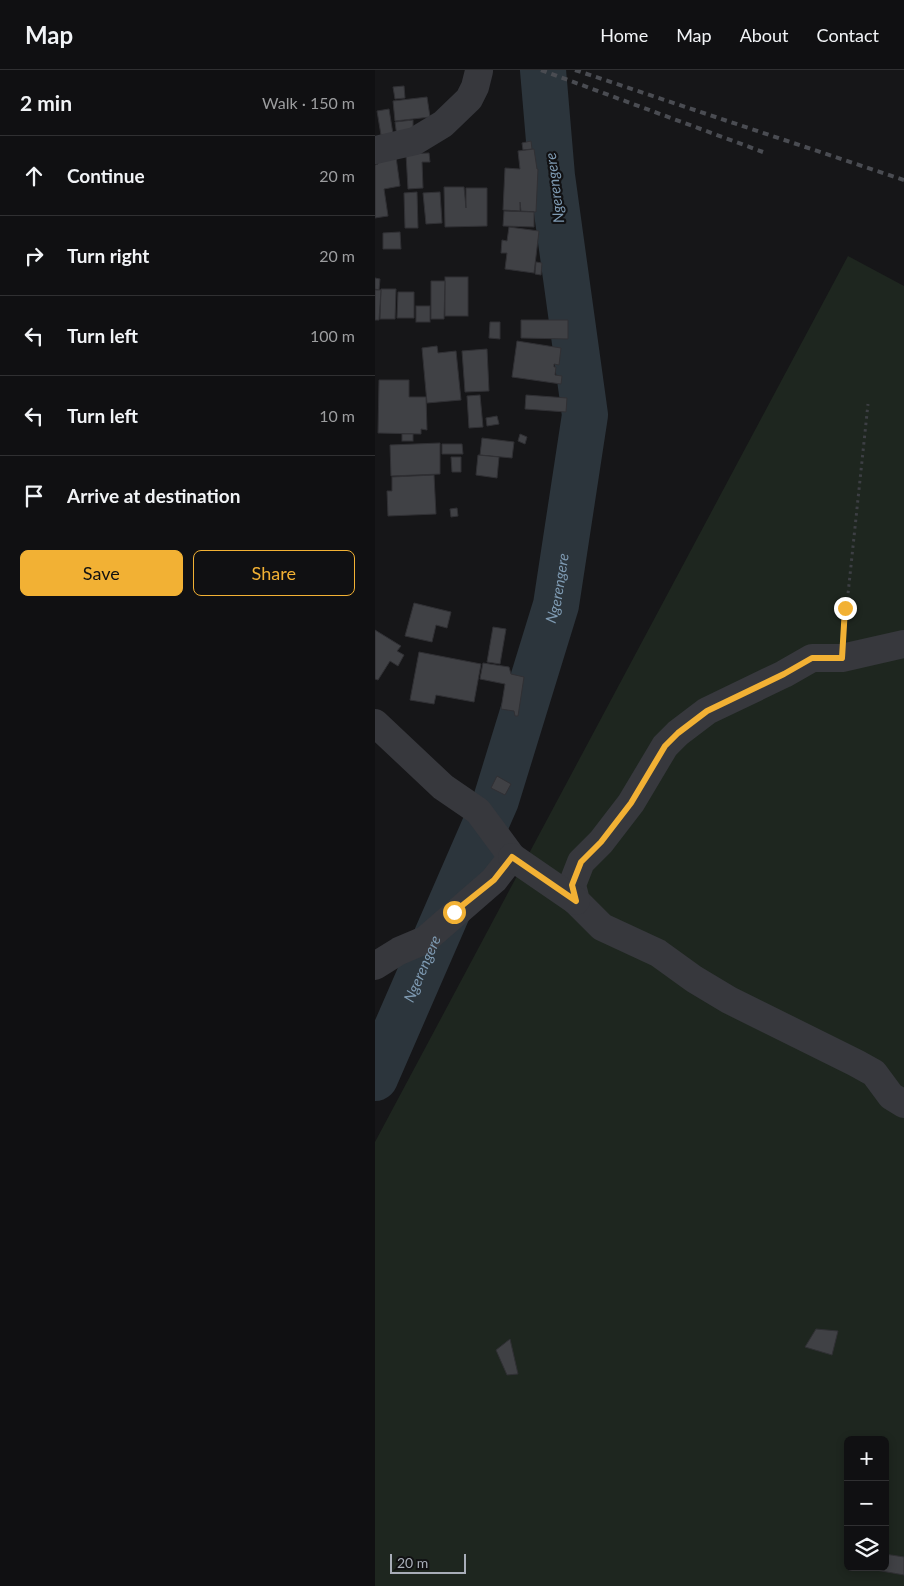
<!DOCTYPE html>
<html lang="en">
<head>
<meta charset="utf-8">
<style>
  body { margin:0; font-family:Lato,sans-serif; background:#19191b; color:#f1f3f6 }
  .controls { position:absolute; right:15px; bottom:15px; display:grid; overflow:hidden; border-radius:8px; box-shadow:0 2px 8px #0003 }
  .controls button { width:45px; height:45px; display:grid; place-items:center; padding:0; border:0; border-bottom:1px solid #303032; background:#101012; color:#f1f3f6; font:25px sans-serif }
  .scale { position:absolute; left:15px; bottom:12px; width:76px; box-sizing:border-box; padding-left:5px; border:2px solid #a8adb8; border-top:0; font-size:14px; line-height:18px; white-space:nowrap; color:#a8adb8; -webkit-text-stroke:4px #111113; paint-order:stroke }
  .stop { position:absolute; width:15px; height:15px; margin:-11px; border:4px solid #f2b134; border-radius:50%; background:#fff }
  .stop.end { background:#f2b134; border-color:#fff; box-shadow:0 1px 5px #0008 }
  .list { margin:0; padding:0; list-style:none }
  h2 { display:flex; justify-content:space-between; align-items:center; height:65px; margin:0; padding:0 20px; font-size:21px }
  h2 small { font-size:16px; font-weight:400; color:#9c9d9f }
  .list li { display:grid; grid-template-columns:32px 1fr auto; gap:15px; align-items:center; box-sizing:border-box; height:80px; padding:0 20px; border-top:1px solid #303032 }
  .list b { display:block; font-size:19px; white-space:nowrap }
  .list em { font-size:16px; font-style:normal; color:#9c9d9f }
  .actions { display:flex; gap:10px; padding:15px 20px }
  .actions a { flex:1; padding:11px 0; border:1px solid #f2b134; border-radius:8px; text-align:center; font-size:18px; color:#f2b134 }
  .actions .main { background:#f2b134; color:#111 }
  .icon { flex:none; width:28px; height:28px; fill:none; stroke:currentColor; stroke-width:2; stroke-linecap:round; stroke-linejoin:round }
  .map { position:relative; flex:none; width:529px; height:1516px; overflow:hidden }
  header { display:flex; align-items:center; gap:30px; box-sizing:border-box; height:70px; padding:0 25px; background:#101012; border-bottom:1px solid #303032 }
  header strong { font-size:24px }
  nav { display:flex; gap:28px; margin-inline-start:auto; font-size:18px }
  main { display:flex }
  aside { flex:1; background:#101012 }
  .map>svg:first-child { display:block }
  .green { fill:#1e261f; fill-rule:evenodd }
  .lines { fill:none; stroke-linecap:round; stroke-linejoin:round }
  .river { stroke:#2c353c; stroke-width:46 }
  .building { fill:#404145; stroke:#303034 }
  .path { stroke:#3d3f44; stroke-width:3; stroke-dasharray:2.5 4; stroke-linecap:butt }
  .minor { stroke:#37383d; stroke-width:28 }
  .rail { stroke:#4a4c52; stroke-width:4; stroke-dasharray:6 5; stroke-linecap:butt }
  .route { stroke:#f2b134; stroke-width:6 }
  .labels { text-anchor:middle; stroke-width:4.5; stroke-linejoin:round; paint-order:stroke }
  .water-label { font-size:15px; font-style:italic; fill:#7f9bb3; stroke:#111113 }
</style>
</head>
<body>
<header>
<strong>Map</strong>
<nav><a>Home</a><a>Map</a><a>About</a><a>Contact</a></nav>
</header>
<main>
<aside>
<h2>2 min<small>Walk · 150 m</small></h2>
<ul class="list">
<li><svg class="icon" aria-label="ahead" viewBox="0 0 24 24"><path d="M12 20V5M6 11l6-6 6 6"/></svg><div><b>Continue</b></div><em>20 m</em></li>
<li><svg class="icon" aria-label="right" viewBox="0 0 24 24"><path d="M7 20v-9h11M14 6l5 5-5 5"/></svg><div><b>Turn right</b></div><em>20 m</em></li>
<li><svg class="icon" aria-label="left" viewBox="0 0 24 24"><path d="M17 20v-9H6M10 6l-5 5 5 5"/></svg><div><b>Turn left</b></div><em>100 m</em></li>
<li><svg class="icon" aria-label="left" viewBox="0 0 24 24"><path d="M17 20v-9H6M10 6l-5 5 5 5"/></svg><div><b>Turn left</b></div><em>10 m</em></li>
<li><svg class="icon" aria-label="arrive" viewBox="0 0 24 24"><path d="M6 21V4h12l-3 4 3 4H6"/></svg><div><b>Arrive at destination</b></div></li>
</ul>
<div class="actions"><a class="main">Save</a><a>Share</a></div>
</aside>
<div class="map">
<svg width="529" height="1516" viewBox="0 0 529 1516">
  <rect width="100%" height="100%" fill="#161618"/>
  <path class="green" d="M473,186L529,216V1516H0V1072ZM473,1370H510V1497H473Z"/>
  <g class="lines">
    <path class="river" id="s1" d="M0,1008L121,730L181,535L210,345L177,106L168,0"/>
  </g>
  <g class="building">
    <path d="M29,16L30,28L20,29L18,17Z"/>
    <path d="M52,27L55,47L20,51L18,31Z"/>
    <path d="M14,39L18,64L6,65L2,41Z"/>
    <path d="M38,50V65L22,67L20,52Z"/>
    <path d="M156,71L157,79L148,80L147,73Z"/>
    <path d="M159,79L162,99H163L161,142L146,141L145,132V141L128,140L130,98L145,99L143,81Z"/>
    <path d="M54,83L55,92H47L48,118L33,119L31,84Z"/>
    <path d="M21,87L25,116L9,119L13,146L0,148V95L3,94V89Z"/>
    <path d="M69,117H89L91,138V118H112V156L70,157Z"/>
    <path d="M42,122L43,158H30L29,123Z"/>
    <path d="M65,122L67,153L51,154L48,123Z"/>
    <path d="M129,141L159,142V157L128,156Z"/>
    <path d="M134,157L164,161L159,203L130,199L132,183H126L127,170L132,171Z"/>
    <path d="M25,162L26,179H8V163Z"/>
    <path d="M161,192L167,193L166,205L160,204Z"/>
    <rect x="70" y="207" width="23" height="39"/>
    <path d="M0,208L5,209L4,220L0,219Z"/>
    <path d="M56,211H70L69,249H56Z"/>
    <path d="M6,219H21L20,249H5Z"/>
    <path d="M0,220H6L4,250H0Z"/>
    <path d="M23,222H39V248H22Z"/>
    <rect x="41" y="236" width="14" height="16"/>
    <path d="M146,250H193V269L146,268Z"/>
    <path d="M115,252H125V269L114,268Z"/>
    <path d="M142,271L186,278L184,295L179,294V297H181L180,305L187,306L186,314L137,307Z"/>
    <path d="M62,276L63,283L81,281L86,330L52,333L47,278Z"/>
    <path d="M112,279L114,321L90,322L87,281Z"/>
    <path d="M4,310H34V327H51L52,360L46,359V364L3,363Z"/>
    <path d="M105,325L108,357L94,358L92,326Z"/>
    <path d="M151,325L192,328L191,342L150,339Z"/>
    <path d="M122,346L124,354L112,356L111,348Z"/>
    <rect x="27" y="364" width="11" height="7"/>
    <path d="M145,364L152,367L150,374L143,371Z"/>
    <path d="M107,368L139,372L137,388L105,385Z"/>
    <path d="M65,373V404L16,406L15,375Z"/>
    <path d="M67,374H87L88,384H67Z"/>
    <path d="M103,385L124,387L122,408L101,405Z"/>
    <path d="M76,387H86V402H77Z"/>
    <path d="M59,405L61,444L13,446L12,421H17V407Z"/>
    <path d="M82,438L83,446L76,447L75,439Z"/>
    <path d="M39,533L76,542L72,558L61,555L57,572L30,566Z"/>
    <path d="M118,557L131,559L125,594L112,592Z"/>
    <path d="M0,560L26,576L22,581L29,585L23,596L15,591L3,610L0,609Z"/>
    <path d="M44,582L106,594L99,632L61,625L59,634L35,630Z"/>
    <path d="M108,593L134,597L136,604L149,607L143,646H140L139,641L126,639L130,614L105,609Z"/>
    <path d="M122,706L136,714L130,725L116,718Z"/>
    <path d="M441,1259L463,1261L457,1285L430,1277Z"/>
    <path d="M135,1269L143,1304L132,1305L121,1280Z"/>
    <path d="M510,1484L529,1487V1505L495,1499L510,1497Z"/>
  </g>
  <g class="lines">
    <path class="path" d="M469,562L493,334"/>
    <g class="minor">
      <path d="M0,80L40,71L68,54L94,29L100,17L104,1"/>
      <path d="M529,574L467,588H437L409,604L332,641L303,663L290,676L256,733L226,772L206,792L197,815L201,831L227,857L283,883L319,909L354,930L481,993L499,1003L516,1026L529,1034"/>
      <path d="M0,653L68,717L103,741L137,787L119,810L50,870L24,881L0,896"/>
      <path d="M137,787L201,831"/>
    </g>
    <g class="rail">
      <path d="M166,0L388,82"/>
      <path d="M200,0L529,110"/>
    </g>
  </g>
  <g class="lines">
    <path class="route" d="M79,842L119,810L137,787L201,831L197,815L206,792L226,772L256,733L290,676L303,663L332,641L409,604L437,588H467L470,538"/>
  </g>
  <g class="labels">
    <g class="water-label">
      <text transform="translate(180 118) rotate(-97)" y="5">Ngerengere</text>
      <text dy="5" stroke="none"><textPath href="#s1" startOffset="524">Ngerengere</textPath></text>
      <text dy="5" stroke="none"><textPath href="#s1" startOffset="119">Ngerengere</textPath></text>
    </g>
  </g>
</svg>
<div class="controls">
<button>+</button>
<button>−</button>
<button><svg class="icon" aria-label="layers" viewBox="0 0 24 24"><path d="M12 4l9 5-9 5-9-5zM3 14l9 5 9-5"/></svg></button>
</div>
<div class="scale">20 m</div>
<div class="stop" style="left:79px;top:842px"></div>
<div class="stop end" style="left:470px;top:538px"></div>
</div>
</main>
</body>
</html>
